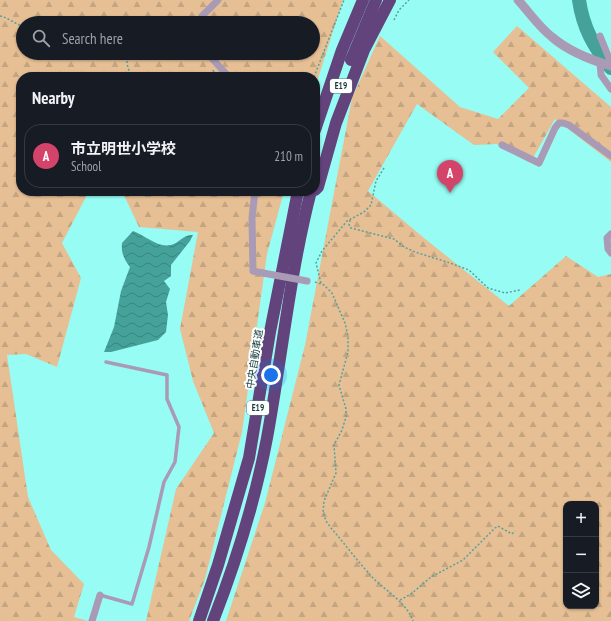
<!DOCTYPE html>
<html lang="en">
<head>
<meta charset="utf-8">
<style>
  body { margin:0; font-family:"PT Sans Narrow","Noto Sans JP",sans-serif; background:#242831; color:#f1f3f6 }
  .controls { position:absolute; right:12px; bottom:12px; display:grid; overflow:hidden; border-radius:8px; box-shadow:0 1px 3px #0004 }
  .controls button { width:36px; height:36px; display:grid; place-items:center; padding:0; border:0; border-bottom:1px solid #363941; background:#171b24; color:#f1f3f6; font:20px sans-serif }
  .you { position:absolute; left:271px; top:375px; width:14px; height:14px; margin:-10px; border:3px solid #fff; border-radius:50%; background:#1a73e8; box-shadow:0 0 0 6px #1a73e833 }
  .badge { display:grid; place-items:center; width:26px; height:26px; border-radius:50%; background:#d4446a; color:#fff; font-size:13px; font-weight:700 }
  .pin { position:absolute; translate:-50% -33px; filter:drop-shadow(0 1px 2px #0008) }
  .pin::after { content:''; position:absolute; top:21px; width:14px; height:12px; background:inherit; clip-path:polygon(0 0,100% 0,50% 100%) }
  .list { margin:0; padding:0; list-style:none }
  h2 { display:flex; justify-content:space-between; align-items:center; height:52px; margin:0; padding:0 16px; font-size:17px }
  h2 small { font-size:13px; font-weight:400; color:#9ea1a6 }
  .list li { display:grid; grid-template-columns:26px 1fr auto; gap:12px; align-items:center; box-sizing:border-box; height:64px; margin:0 8px 8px; padding:0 8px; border:1px solid #363941; border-radius:16px }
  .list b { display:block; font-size:15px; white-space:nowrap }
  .list p { margin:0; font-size:13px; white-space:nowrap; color:#9ea1a6 }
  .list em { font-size:13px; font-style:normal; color:#9ea1a6 }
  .icon { flex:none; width:22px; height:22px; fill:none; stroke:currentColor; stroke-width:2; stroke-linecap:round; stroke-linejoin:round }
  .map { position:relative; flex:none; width:611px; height:621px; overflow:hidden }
  .search { position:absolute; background:#171b24; box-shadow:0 1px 3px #0004; left:16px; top:16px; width:304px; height:44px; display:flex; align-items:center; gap:10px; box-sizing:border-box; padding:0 14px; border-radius:22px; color:#9ea1a6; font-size:15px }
  .panel { position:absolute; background:#171b24; box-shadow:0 1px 3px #0004; left:16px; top:72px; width:304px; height:124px; border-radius:16px }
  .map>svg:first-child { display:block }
  .forest { fill:url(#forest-firs); fill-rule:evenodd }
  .water { fill:url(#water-waves) }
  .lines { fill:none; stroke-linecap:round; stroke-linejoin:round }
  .river { stroke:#45a29b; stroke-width:14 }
  .path { stroke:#57a19b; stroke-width:1.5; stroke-dasharray:2 2; stroke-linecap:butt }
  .service { stroke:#a99ab6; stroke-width:3.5 }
  .minor { stroke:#a99ab6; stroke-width:7 }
  .tertiary { stroke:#a99ab6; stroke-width:9 }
  .motorway { stroke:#62437b; stroke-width:12 }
  .minor-bridge { stroke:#a99ab6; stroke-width:7 }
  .labels { text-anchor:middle; stroke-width:4; stroke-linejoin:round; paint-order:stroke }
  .shield { fill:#fff; stroke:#597876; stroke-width:1 }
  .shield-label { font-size:9px; font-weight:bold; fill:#123e3b }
  .street-label { font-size:10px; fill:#123e3b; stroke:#fff }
</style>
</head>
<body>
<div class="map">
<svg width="611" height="621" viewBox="0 0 611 621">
  <defs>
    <pattern id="forest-firs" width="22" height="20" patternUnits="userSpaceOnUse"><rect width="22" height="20" fill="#e6bf95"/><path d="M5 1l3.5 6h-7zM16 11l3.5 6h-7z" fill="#c4a581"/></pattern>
    <pattern id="water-waves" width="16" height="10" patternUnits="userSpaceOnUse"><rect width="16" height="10" fill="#45a29b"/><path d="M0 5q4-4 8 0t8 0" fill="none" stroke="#388580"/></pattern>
  </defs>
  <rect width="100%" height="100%" fill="#97fcf3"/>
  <g class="forest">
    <path d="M0,0H343L315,88V77H21V191H89L62,243L81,278L57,367L26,354L7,355L28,497L51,550L84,584L74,617L88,621H0ZM23,23H313V53H23Z"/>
    <path d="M517,26L611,107V162L555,119L530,163L497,144L474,145L417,104L368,191L424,238L509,306L566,256L598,277L611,274V621H226L265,503L305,345L352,98L380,36L460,107L498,119L529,88L493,52ZM566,504H596V606H566Z"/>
    <path d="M122,191H284L267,254L242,432L205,579L189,621H146L176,489L214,433L193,381L180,329L198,232L139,227Z"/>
  </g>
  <path class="water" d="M133,231C145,235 157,248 171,245C179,243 184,234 193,235L190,241L171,265V276L164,281L170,289L166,302L168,315L166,332L158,340L111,352H104L114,327L121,291L130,267C124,259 121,253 122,243Z"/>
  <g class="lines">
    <path class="river" d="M579,0C583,28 594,47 611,68"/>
    <g class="path">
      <path d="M0,16C9,18 15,24 23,26"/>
      <path d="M394,20L399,10L409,0"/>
      <path d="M127,53V64L131,77"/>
      <path d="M213,70L216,77"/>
      <path d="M314,77L344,0"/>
      <path d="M350,220L349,226L351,228L394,239L404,247L415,252L450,263L469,270L488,288L505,293L520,290"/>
      <path d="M315,282L324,285L332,293L345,323L348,336V352L339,385L346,409V417L342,430L334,445L336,473L324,501L323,512L326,521L331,528C345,544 358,562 373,578C387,592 406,602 413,621"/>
      <path d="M321,283L316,263L322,251L347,221L364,212L371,205L376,181L384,168"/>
      <path d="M400,600L411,594L431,577L463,560L495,528L498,526L512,534L515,531"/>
    </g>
    <path class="service" d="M100,595L132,604L149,547L164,482L175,462L179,427L167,399V375L106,362"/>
    <g class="minor">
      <path d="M200,23L202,16L218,0"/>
      <path d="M600,36L611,63"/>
      <path d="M207,53L229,77"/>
      <path d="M600,63L601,75L611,89"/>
      <path d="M502,145L539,163L555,128L559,123H563L569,125L611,156"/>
      <path d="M255,191L252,218L253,271L263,273"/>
      <path d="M611,234L607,238L608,249L611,253"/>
      <path d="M92,621L100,595"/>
    </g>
    <path class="tertiary" d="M518,0C529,12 539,27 552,37C568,51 591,60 611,66"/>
    <g class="motorway">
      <path d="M351,60L376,0"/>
      <path d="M315,130L342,50L363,0"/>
      <path d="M315,190L318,187L336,123L364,50L390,0"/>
      <path d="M199,621L218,565L249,458L270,332L298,191"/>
      <path d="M213,621C236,562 255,501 267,438C282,356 290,272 311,191"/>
    </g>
    <path class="minor-bridge" d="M263,273L307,281"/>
  </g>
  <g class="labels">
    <g class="shield">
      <rect x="330" y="79" width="22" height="14" rx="3"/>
      <rect x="247" y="401" width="22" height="14" rx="3"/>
    </g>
    <g class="shield-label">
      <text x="341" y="89">E19</text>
      <text x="258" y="411">E19</text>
    </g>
    <g class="street-label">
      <text transform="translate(254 359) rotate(-81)" y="4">中央自動車道</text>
    </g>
  </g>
</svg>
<div class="controls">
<button>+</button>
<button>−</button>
<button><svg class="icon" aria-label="layers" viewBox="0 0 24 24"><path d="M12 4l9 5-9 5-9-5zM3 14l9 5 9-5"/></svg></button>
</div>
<div class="you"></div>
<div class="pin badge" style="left:450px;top:193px">A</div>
<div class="search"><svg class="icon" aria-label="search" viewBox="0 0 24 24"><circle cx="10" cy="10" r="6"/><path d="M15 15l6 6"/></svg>Search here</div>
<section class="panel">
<h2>Nearby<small></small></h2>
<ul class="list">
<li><span class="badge">A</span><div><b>市立明世小学校</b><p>School</p></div><em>210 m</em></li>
</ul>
</section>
</div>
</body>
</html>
